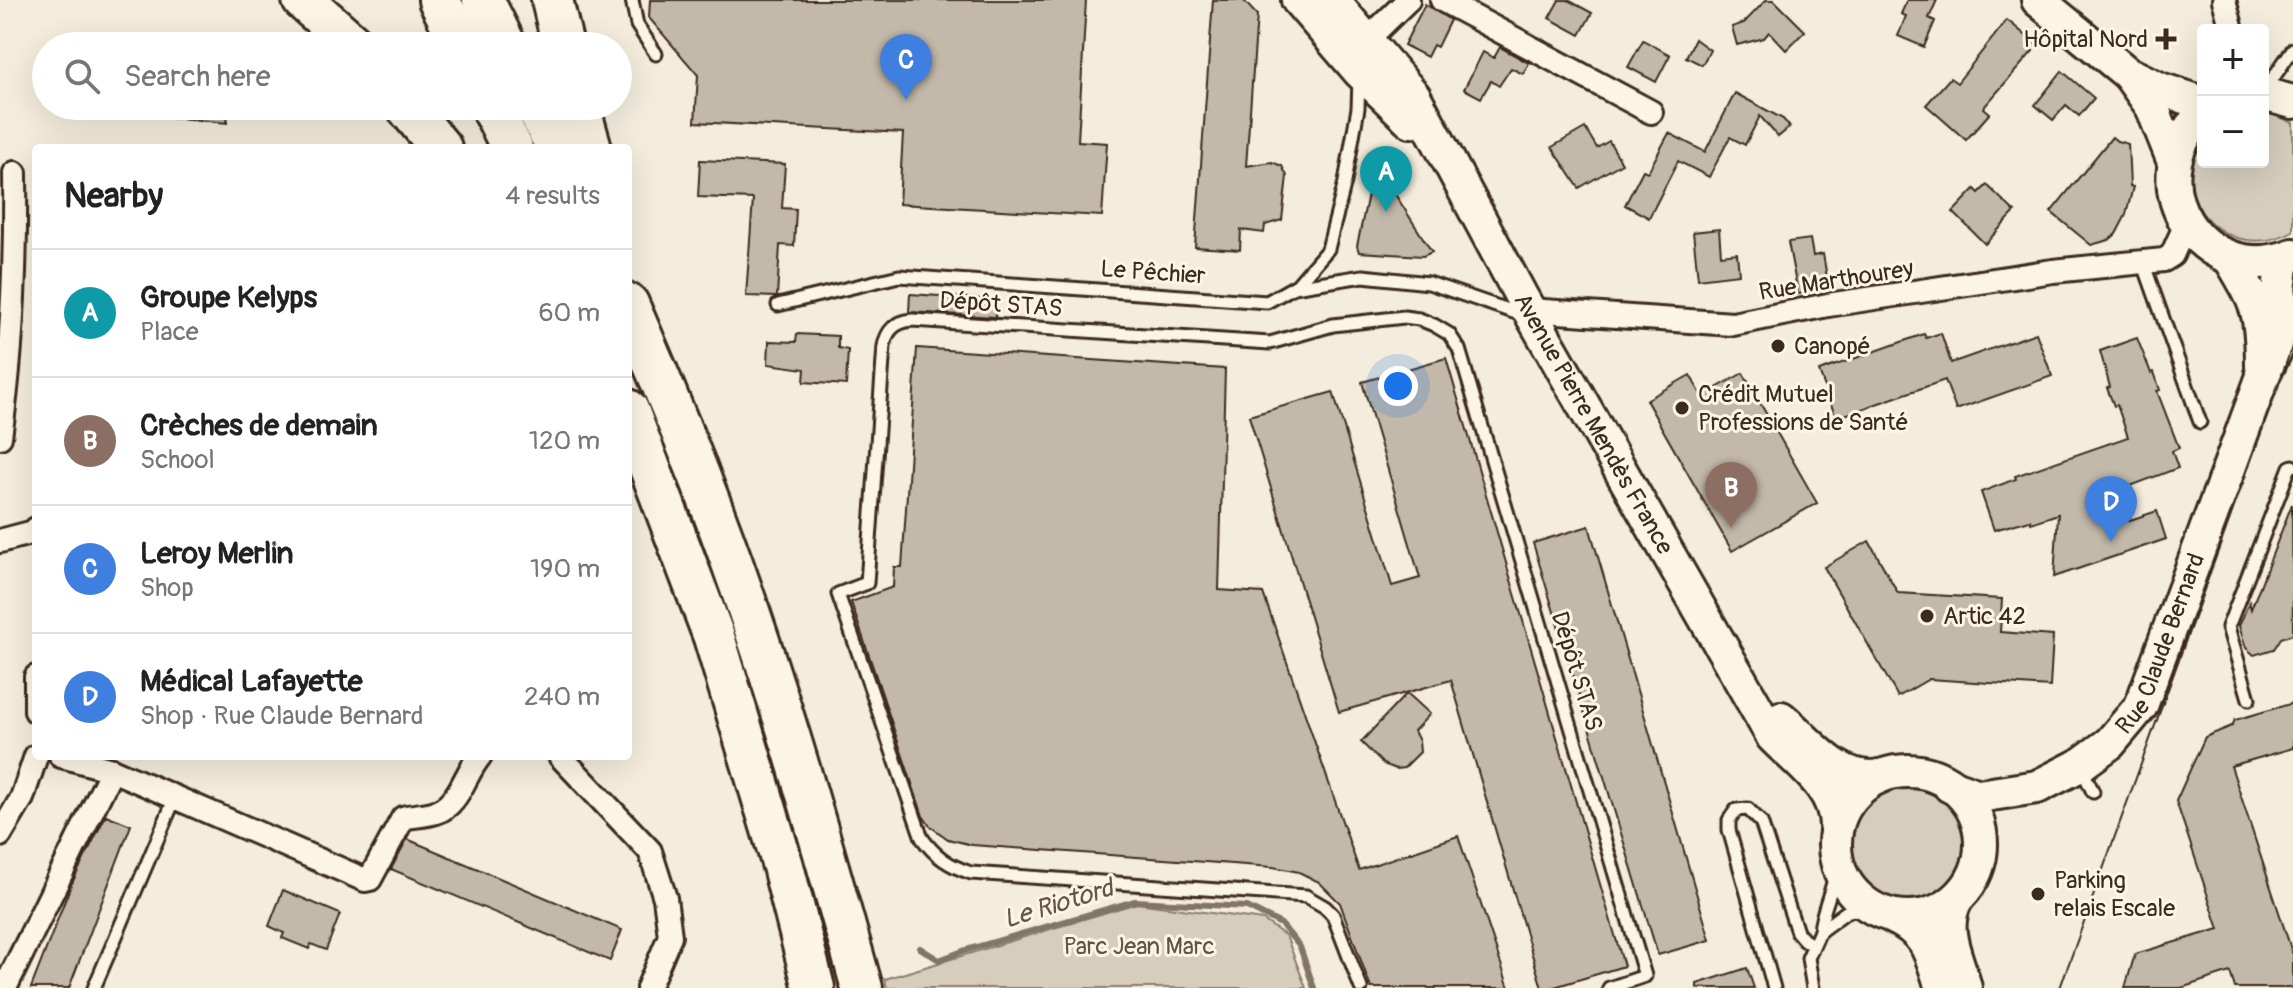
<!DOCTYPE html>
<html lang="en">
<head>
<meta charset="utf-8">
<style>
  body { margin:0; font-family:Pangolin,sans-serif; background:#f2f2f2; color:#222 }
  .controls { position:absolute; right:24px; top:24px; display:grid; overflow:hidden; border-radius:8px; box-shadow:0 8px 32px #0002 }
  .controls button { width:72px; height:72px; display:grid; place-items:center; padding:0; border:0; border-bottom:2px solid #e0e0e0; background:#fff; color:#222; font:40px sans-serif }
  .you { position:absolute; left:1398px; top:386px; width:28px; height:28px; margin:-20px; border:6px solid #fff; border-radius:50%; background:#1a73e8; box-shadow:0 0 0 12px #1a73e833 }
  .badge { display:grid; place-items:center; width:52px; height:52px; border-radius:50%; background:#3b2a1e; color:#fff; font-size:26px; font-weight:700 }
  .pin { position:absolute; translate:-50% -66px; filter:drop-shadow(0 2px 4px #0008) }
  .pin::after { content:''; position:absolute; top:42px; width:28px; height:24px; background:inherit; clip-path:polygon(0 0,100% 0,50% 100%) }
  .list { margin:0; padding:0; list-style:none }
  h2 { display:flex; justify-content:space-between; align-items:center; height:104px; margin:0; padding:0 32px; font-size:34px }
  h2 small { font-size:26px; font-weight:400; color:#767676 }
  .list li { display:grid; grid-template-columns:52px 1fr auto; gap:24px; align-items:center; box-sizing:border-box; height:128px; padding:0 32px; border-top:2px solid #e0e0e0 }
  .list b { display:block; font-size:30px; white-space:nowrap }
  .list p { margin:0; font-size:26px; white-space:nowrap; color:#767676 }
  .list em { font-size:26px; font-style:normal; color:#767676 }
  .icon { flex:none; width:44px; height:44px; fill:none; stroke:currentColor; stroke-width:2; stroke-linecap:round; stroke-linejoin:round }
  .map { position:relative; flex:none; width:2293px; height:988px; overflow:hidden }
  .search { position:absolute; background:#fff; box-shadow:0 8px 32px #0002; left:32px; top:32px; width:600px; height:88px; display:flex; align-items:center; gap:20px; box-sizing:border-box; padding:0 28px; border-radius:44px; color:#767676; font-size:30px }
  .panel { position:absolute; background:#fff; box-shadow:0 8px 32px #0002; left:32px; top:144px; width:600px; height:616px; border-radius:8px }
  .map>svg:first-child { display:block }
  .green { fill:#d6cdbd; stroke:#887c6e; stroke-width:2 }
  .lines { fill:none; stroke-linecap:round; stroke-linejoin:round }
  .stream { stroke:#817466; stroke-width:6 }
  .building { fill:#c3b9aa; stroke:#3b2a1e; stroke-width:2 }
  .lane-casing { stroke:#3b2a1e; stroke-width:17 }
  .street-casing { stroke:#3b2a1e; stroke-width:28 }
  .secondary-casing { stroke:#3b2a1e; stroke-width:38 }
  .highway-casing { stroke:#3b2a1e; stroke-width:46 }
  .lane { stroke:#fcf5e5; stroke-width:11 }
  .street { stroke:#fcf5e5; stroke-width:22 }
  .secondary { stroke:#fcf5e5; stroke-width:32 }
  .highway { stroke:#fcf5e5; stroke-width:40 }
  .tram { stroke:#3b2a1e; stroke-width:2 }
  .poi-dot { fill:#3b2a1e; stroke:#fcf5e5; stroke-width:3 }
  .labels { text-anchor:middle; stroke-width:6; stroke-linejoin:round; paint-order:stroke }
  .poi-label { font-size:24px; fill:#3b2a1e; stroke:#fcf5e5; text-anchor:start }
  .street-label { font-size:24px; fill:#3b2a1e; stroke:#fcf5e5 }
  .park-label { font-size:24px; fill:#625346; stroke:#fcf5e5 }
  .water-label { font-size:26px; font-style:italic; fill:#645548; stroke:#fcf5e5 }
</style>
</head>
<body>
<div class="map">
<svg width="2293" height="988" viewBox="0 0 2293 988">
  <rect width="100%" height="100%" fill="#f4eddd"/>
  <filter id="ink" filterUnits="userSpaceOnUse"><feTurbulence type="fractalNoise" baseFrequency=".0125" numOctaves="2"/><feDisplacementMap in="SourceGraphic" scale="16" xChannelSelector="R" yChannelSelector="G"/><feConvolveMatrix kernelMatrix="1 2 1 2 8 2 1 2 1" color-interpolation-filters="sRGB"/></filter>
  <g filter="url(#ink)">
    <g class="green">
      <path d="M2263,113H2271L2293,123V231C2230,266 2163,200 2203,141V162H2263Z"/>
      <circle cx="1908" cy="843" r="60"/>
      <path d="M1137,903L1263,920L1286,936L1306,988H887L885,979Z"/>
    </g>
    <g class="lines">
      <path class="stream" d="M920,948L939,960L963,951L1135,901L1247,907L1281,924L1300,947L1314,988"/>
    </g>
    <g class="building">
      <path d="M650,0H1086L1078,141L1107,143L1102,216L899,204L903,133L695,122L698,75L649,18Z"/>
      <path d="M1213,0H1243L1257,15L1246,166L1272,162L1282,166L1287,176L1282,220L1265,225L1264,233L1241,230L1240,250L1195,247Z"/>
      <path d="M1559,0H1568L1592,13L1580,35L1549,18Z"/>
      <path d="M1766,0H1774L1805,31L1786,50L1769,32L1764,38L1737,45L1732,27L1744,23Z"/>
      <path d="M1907,0H1937L1929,18L1935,21L1924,47L1898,36L1906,16L1901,14Z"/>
      <path d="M1425,4L1450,20L1437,47L1433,45L1427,57L1404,45Z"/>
      <path d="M2007,20L2035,43L2030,49L2033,51L1985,106L1984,108L1990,113L1966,140L1926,105L1950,78L1957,83Z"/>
      <path d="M1695,39L1710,50L1702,65L1686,57Z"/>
      <path d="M1643,40L1670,55L1656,82L1628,67Z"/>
      <path d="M1500,47L1529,63L1523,74L1511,68L1499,86L1491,81L1481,98L1464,89L1483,52L1494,58Z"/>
      <path d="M2062,71L2094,98L2079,116L2066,105L2053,120L2035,105Z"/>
      <path d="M1735,93L1783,119L1790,127L1778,137L1760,116L1745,145L1730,137L1709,177L1678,161L1649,218L1625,205L1643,170L1648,172L1669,133L1705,152Z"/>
      <path d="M172,106H229L227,123L171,117Z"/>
      <path d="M1585,128L1597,148L1609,141L1622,163L1579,188L1552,147Z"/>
      <path d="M2112,137L2117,141L2128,144L2130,186L2133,187L2126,215L2116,234L2109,240L2091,245L2051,212Z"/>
      <path d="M700,160L785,164L782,208L796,209L794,246L780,245L777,297L746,296L753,199L698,197Z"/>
      <path d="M1376,171L1384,177L1432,252L1423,256L1359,252L1357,246L1371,180Z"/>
      <path d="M1987,185L2015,212L1985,244L1953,212L1975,189L1979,193Z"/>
      <path d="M1719,229L1721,255L1737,253L1739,274L1698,279L1693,232Z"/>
      <path d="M1810,239L1813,256L1823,254L1829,289L1798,294L1788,242Z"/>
      <path d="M910,294L997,300L995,317L909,312Z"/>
      <path d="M1941,333L1951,363L2036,333L2052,376L1956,410L1945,380L1836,418L1819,371L1924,334L1926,338Z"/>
      <path d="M797,334L838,336V348L848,350L846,385L804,382L805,369L768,364L769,341L796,342Z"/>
      <path d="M2137,338L2151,373L2154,372L2160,390L2157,391L2179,448L2172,451L2178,468L2117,491L2127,521L2157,511L2166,539L2054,577L2058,514L2031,523L2030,520L1994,530L1981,492L2016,479L2015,476L2128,437L2117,405L2114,406L2107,388L2110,387L2100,351Z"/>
      <path d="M917,348L1225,369L1219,590L1263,593L1359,870L1458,836L1509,988H1371L1340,903L1319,882L1299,872L1273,867L972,845L948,839L930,826L923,816L851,602L893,587L894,567H902Z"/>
      <path d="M1446,358L1624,966L1551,988H1542L1451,680L1339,712L1249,416L1333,392L1392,586L1420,578L1362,382Z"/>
      <path d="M1743,373L1817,503L1732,551L1646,400L1690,375L1702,396Z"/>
      <path d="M2292,504L2293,634L2281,638L2274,649L2254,655L2246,648L2239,626L2249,602L2251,609Z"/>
      <path d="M1589,526L1710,940L1658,955L1533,543Z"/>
      <path d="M1869,541L1898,593L2002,599L2000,632L2053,636L2050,687L1929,679L1898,697L1824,567Z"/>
      <path d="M1407,693L1430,714L1414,731L1419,741L1420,752L1404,768L1396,769L1383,764L1361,742Z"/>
      <path d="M2293,703V748L2231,766L2293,955V988H2235L2230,972L2181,988H2125L2135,954L2219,929L2176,801L2205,737L2232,726L2235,720Z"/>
      <path d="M106,815L131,825L69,988H31L71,885Z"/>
      <path d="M407,839L622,930L610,961L391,869Z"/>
      <path d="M283,890L340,914L326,950L311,944L309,949L282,938L284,933L269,926Z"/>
      <path d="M1747,968L1754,988H1697V984Z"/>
    </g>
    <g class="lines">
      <defs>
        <g id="lane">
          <path d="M632,0L637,25L656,54"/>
          <path d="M2264,91L2293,49"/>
          <path d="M2143,262L2200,422"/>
          <path d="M1294,287L1363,276L1429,283L1522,315"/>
          <path d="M778,305L899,276L1267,302L1297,285L1328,249L1345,182L1358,108L1359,80"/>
          <path d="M2249,699L2228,627L2290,467L2293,466"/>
          <path d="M2081,767L2093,792"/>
          <path d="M1820,931C1822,906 1837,884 1837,858"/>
          <path d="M94,988L175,798"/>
          <path d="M1361,988L1333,915L1325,907L1306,896L971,873C949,866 935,856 922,838L838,594L867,583L884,346C887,330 895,322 912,320L1270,343L1333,325L1404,317L1419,319L1434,325L1449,334L1459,349L1645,976L1609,988"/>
          <path d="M1774,988L1729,830V820L1736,810L1748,809L1761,822L1797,932L1804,940L1812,945"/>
          <path d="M1813,988L1808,958L1820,931L1846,912L1853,910L1887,915"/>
        </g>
        <g id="street">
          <path d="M1442,0L1651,112"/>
          <path d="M2224,0L2232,30"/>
          <path d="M1367,40L1408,0"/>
          <path d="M1529,310L1733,324L1828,305L2053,271L2164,260L2172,255L2186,224"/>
          <path d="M0,437C13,349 16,262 15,173"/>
          <path d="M0,541L34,532L36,529"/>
          <path d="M36,677V711"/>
          <path d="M61,756L112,770L365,880L370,879L403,818C413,815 425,816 436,812C459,805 465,773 480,756"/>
          <path d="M560,756L650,851L665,898L670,936L648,988"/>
          <path d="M0,835L22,798L36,756"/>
          <path d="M5,988L112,770"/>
        </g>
        <g id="secondary">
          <path d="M1298,0L1360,72L1411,121"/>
          <path id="s1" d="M1332,0L1414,96L1522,298L1773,737C1798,763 1837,788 1836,828"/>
          <path d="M2038,0L2127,73L2160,89L2203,103"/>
          <path d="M2129,75L2152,107L2174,162"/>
          <path d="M2263,94L2293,102"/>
          <path d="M2203,114C2131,181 2202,291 2293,255"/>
          <path d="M2230,258C2258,305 2262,312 2262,367"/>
          <path d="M1781,718C1810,742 1839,784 1880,776"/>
          <circle cx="1908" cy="844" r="73"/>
          <path id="s2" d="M1950,786L1979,796L2037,787L2080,765L2110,743L2141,706L2263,376L2283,335L2284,319L2279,290L2283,259"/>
          <path d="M1956,900C1940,931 1958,958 1965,988"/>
          <path d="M1893,917C1928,933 1931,954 1942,988"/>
        </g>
        <g id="highway">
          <path d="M303,0L355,46"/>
          <path d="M439,0L462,46"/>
          <path d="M483,0L506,46"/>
          <path d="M552,0L563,46"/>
          <path d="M406,106L441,148"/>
          <path d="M491,106L512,148"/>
          <path d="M536,106L557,148"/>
          <path d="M579,106L591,148"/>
          <path d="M628,304C657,371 685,438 711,506C771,663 817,826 862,988"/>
          <path d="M628,410L714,637L783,866L814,988"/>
        </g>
      </defs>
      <use href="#lane" class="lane-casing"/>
      <use href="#street" class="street-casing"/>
      <use href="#secondary" class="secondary-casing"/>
      <use href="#highway" class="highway-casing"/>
      <use href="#lane" class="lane"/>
      <use href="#street" class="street"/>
      <use href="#secondary" class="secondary"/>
      <use href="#highway" class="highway"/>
      <path class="tram" d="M2060,988L2293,344"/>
    </g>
  </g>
  <g class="poi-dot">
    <path d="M2162 27h8v8h8v8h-8v8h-8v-8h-8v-8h8z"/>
    <circle cx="1778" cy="346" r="8"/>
    <circle cx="1682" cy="408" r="8"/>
    <circle cx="1927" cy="616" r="8"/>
    <circle cx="2038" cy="894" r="8"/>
  </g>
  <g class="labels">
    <g class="poi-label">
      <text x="2148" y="47" text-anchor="end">Hôpital Nord</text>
      <text x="1794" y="354">Canopé</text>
      <text x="1698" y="402">Crédit Mutuel<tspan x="1698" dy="28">Professions de Santé</tspan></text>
      <text x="1943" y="624">Artic 42</text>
      <text x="2054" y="888">Parking<tspan x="2054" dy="28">relais Escale</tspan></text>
    </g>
    <g class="street-label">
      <text transform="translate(1153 272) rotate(4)" y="8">Le Pêchier</text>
      <text transform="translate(1836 280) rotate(-9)" y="8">Rue Marthourey</text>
      <text transform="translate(1001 304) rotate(4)" y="8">Dépôt STAS</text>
      <text dy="8" stroke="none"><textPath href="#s1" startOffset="500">Avenue Pierre Mendès France</textPath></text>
      <text dy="8" stroke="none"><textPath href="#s2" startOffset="288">Rue Claude Bernard</textPath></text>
      <text transform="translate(1577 671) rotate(73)" y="8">Dépôt STAS</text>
    </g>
    <g class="park-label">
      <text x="1139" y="954">Parc Jean Marc</text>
    </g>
    <g class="water-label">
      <text transform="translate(1058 903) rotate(-17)" y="9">Le Riotord</text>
    </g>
  </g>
</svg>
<div class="controls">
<button>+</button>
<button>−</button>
</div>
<div class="you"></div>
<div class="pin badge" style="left:1386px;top:212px;background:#0f9aa8">A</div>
<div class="pin badge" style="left:1731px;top:528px;background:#8d6e63">B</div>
<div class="pin badge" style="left:906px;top:100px;background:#3f7fe0">C</div>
<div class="pin badge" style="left:2111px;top:542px;background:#3f7fe0">D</div>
<div class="search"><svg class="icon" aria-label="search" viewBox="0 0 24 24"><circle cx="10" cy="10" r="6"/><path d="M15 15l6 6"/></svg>Search here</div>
<section class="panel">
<h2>Nearby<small>4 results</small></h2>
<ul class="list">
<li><span class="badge" style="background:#0f9aa8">A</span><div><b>Groupe Kelyps</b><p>Place</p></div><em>60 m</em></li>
<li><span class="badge" style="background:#8d6e63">B</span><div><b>Crèches de demain</b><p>School</p></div><em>120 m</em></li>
<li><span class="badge" style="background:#3f7fe0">C</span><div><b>Leroy Merlin</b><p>Shop</p></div><em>190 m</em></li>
<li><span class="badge" style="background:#3f7fe0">D</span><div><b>Médical Lafayette</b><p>Shop · Rue Claude Bernard</p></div><em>240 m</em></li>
</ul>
</section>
</div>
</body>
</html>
